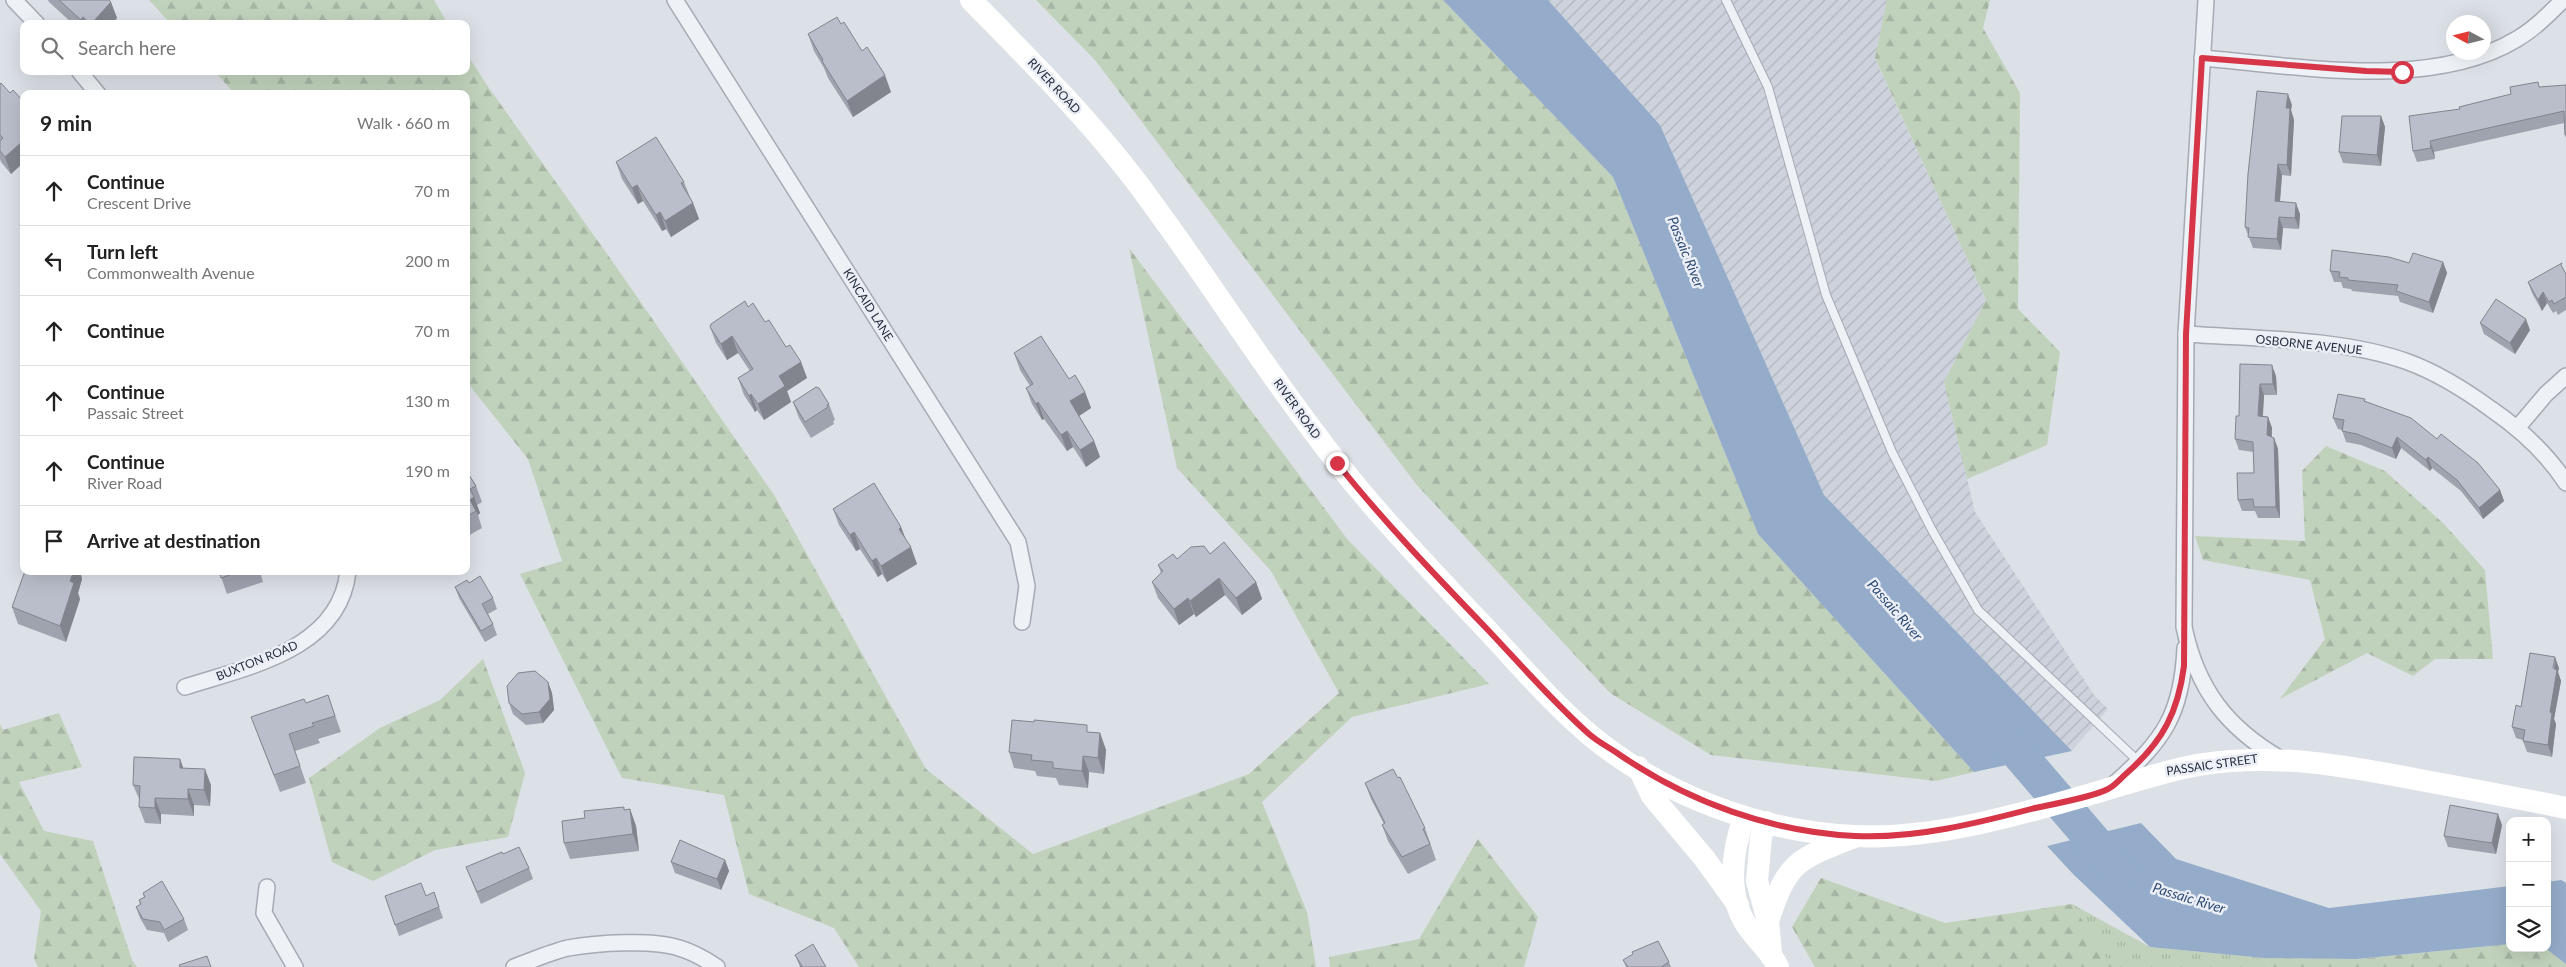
<!DOCTYPE html>
<html lang="en">
<head>
<meta charset="utf-8">
<style>
  body { margin:0; font-family:Lato,sans-serif; background:#f2f2f2; color:#222 }
  .controls { position:absolute; right:15px; bottom:15px; display:grid; overflow:hidden; border-radius:10px; box-shadow:0 5px 20px #0002 }
  .controls button { width:45px; height:45px; display:grid; place-items:center; padding:0; border:0; border-bottom:1px solid #e0e0e0; background:#fff; color:#222; font:25px sans-serif }
  .compass { position:absolute; left:2446px; top:15px; width:45px; height:45px; border-radius:50%; background:#fff; box-shadow:0 5px 20px #0002; rotate:277deg }
  .stop { position:absolute; width:15px; height:15px; margin:-11px; border:4px solid #d63648; border-radius:50%; background:#fff }
  .stop.end { background:#d63648; border-color:#fff; box-shadow:0 1px 5px #0008 }
  .list { margin:0; padding:0; list-style:none }
  h2 { display:flex; justify-content:space-between; align-items:center; height:65px; margin:0; padding:0 20px; font-size:21px }
  h2 small { font-size:16px; font-weight:400; color:#767676 }
  .list li { display:grid; grid-template-columns:32px 1fr auto; gap:15px; align-items:center; box-sizing:border-box; height:70px; padding:0 20px; border-top:1px solid #e0e0e0 }
  .list b { display:block; font-size:19px; white-space:nowrap }
  .list p { margin:0; font-size:16px; white-space:nowrap; color:#767676 }
  .list em { font-size:16px; font-style:normal; color:#767676 }
  .icon { flex:none; width:28px; height:28px; fill:none; stroke:currentColor; stroke-width:2; stroke-linecap:round; stroke-linejoin:round }
  .map { position:relative; flex:none; width:2566px; height:967px; overflow:hidden }
  .search { position:absolute; background:#fff; box-shadow:0 5px 20px #0002; left:20px; top:20px; width:450px; height:55px; display:flex; align-items:center; gap:12px; box-sizing:border-box; padding:0 18px; border-radius:10px; color:#767676; font-size:19px }
  .panel { position:absolute; background:#fff; box-shadow:0 5px 20px #0002; left:20px; top:90px; width:450px; height:485px; border-radius:10px }
  .map>svg:first-child { display:block }
  .industrial { fill:url(#industrial-furrows) }
  .grass { fill:url(#grass-tufts) }
  .forest { fill:url(#forest-firs) }
  .water { fill:#94acca }
  .lines { fill:none; stroke-linecap:round; stroke-linejoin:round }
  .river { stroke:#94acca; stroke-width:35 }
  .lane-casing { stroke:#a5aab4; stroke-width:10 }
  .street-casing { stroke:#a5aab4; stroke-width:18 }
  .lane { stroke:#eef1f5; stroke-width:8 }
  .street { stroke:#eef1f5; stroke-width:15 }
  .secondary { stroke:#fff; stroke-width:22 }
  .wall { fill:#9fa3ae }
  .shaded-wall { fill:#82858d }
  .building { fill:#b9beca; stroke:#82858d }
  .route { stroke:#d63648; stroke-width:6 }
  .labels { text-anchor:middle; stroke-width:5; stroke-linejoin:round; paint-order:stroke }
  .street-label { font-size:12px; fill:#252d3e; stroke:#ebeff5 }
  .water-label { font-size:14px; font-style:italic; fill:#2c4a74; stroke:#ebeff5 }
</style>
</head>
<body>
<div class="map">
<svg width="2566" height="967" viewBox="0 0 2566 967">
  <defs>
    <pattern id="industrial-furrows" width="10" height="10" patternUnits="userSpaceOnUse" patternTransform="scale(1.25)"><rect width="10" height="10" fill="#cdd2dc"/><path d="M-1 1l2-2M0 10L10 0M9 11l2-2" fill="none" stroke="#b0b5be"/></pattern>
    <pattern id="grass-tufts" width="24" height="20" patternUnits="userSpaceOnUse" patternTransform="scale(1.25)"><rect width="24" height="20" fill="#c1d2bc"/><path d="M3 7l-1-3M5 7V3M7 7l1-3M15 17l-1-3M17 17v-4M19 17l1-3" fill="none" stroke="#a6b5a3"/></pattern>
    <pattern id="forest-firs" width="22" height="20" patternUnits="userSpaceOnUse" patternTransform="scale(1.25)"><rect width="22" height="20" fill="#c1d2bc"/><path d="M5 1l3.5 6h-7zM16 11l3.5 6h-7z" fill="#a6b5a3"/></pattern>
  </defs>
  <rect width="100%" height="100%" fill="#dce0e7"/>
  <path class="industrial" d="M1548,0H1887L1875,59L1986,300L1944,382L1975,512L2094,695L2108,709L2072,751L1824,495L1660,125Z"/>
  <path class="grass" d="M2072,904L2150,947L2264,958L2270,967H2111Z"/>
  <g class="forest">
    <path d="M149,0H434L448,24H171Z"/>
    <path d="M1036,0H1443L1613,177L1758,534L1974,772L1936,781L1711,755L1610,693L1416,484L1095,60Z"/>
    <path d="M1887,0H1990L1983,28L2020,93L2018,309L2060,352L2047,445L1967,479L1944,382L1986,300L1875,58Z"/>
    <path d="M466,53L489,88L617,268L774,495L926,769L1033,854L1249,774L1339,693L1271,571L1177,468L1129,248L1348,540L1489,684L1352,717L1262,802L1307,912L1316,967H859L834,928L749,894L724,795L622,778L520,574L562,561L528,459L466,381V94H235L214,71H466Z"/>
    <path d="M2326,446L2385,471L2444,524L2485,570L2493,659H2435L2413,676L2367,653L2280,699L2325,639L2310,580L2203,560L2195,536L2305,541L2302,471Z"/>
    <path d="M483,659L525,773L508,837L435,850L373,881L332,862L309,778L380,728L440,700Z"/>
    <path d="M59,713L82,767L19,782L44,831L93,841L132,960L137,967H38L34,959L41,911L0,854V724L3,730Z"/>
    <path d="M1478,839L1538,917L1524,967H1330L1329,957L1419,939Z"/>
    <path d="M1821,878L1945,923L2072,904L2112,967H1815L1792,927Z"/>
    <path d="M2510,944V948H2545L2566,964V967H2270L2264,958L2357,959Z"/>
  </g>
  <g class="water">
    <path d="M1443,0H1548L1660,125L1824,495L2072,751L1974,772L1758,534L1613,177Z"/>
    <path d="M2141,823L2176,859L2329,908L2510,886V944L2357,959L2264,958L2150,947L2074,875L2047,846Z"/>
    <path d="M2561,880L2566,883V964L2545,948H2547V882Z"/>
  </g>
  <g class="lines">
    <path class="river" d="M1995,726L2120,872"/>
    <defs>
      <path id="lane" d="M1726,0L1768,87L1826,295L1892,452L1932,530L1978,610L2139,762"/>
      <g id="street">
        <path d="M14,0L37,24"/>
        <path d="M675,0L1018,542L1027,586L1022,622"/>
        <path d="M2206,0L2186,334L2184,627C2197,689 2227,728 2281,759"/>
        <path d="M2202,58C2298,66 2431,91 2517,39C2534,29 2549,14 2563,0"/>
        <path d="M79,71L98,94"/>
        <path d="M2186,334C2256,339 2342,338 2408,362C2438,373 2465,390 2491,409C2520,429 2547,453 2566,483"/>
        <path d="M2518,427L2546,394L2566,376"/>
        <path d="M185,687C247,667 340,650 348,571"/>
        <path d="M2114,784C2163,741 2182,715 2185,648"/>
        <path d="M267,887L264,913L295,967"/>
        <path d="M514,967C531,961 550,952 568,948C596,943 653,939 679,948C693,952 705,959 717,967"/>
      </g>
    </defs>
    <use href="#lane" class="lane-casing"/>
    <use href="#street" class="street-casing"/>
    <use href="#lane" class="lane"/>
    <use href="#street" class="street"/>
    <g class="secondary">
      <path d="M971,0C1029,59 1088,118 1138,184C1207,276 1268,375 1340,466C1381,518 1427,566 1472,614C1511,654 1547,699 1590,735C1662,795 1761,832 1855,836C1936,840 2030,812 2108,789C2140,780 2170,769 2204,764C2277,753 2347,766 2420,780C2469,789 2517,798 2566,808"/>
      <path d="M1638,767L1652,796L1704,858L1738,905"/>
      <path d="M1744,817C1732,852 1725,898 1750,930C1760,943 1771,952 1778,967"/>
      <path d="M1766,822L1761,837L1757,881L1768,921L1771,953"/>
      <path d="M1768,921C1788,860 1797,860 1854,837"/>
    </g>
  </g>
  <g class="wall">
    <path d="M48,0H109L117,18L112,24H73L49,2Z"/>
    <path d="M841,24L891,92L853,117L828,78L824,68L814,51L808,34Z"/>
    <path d="M0,84L10,93L24,102V162L11,174L1,162L0,159Z"/>
    <path d="M2566,85V138L2565,135L2564,123L2434,152L2435,159L2417,162L2413,151L2460,109L2540,87Z"/>
    <path d="M2292,105L2291,110L2294,120L2291,176L2282,175L2280,202L2300,214L2299,229L2283,228L2281,250L2253,248L2245,227Z"/>
    <path d="M2381,116L2385,127L2381,166L2343,163L2339,152Z"/>
    <path d="M616,162L684,182L690,197L693,203L699,219L671,237L666,229L662,231L643,201L638,204L622,179Z"/>
    <path d="M2443,262L2447,273L2433,313L2400,302L2398,296L2352,291L2351,289L2343,288L2341,282H2334L2330,271L2409,263Z"/>
    <path d="M2566,273V310L2558,315L2556,311L2553,313L2547,303L2542,311L2532,293L2528,282Z"/>
    <path d="M748,307L765,322L786,347L801,362L807,378L787,391L791,402L764,420L757,410L755,412L744,395L738,378L750,371L738,353L727,360L716,343L710,327Z"/>
    <path d="M2480,323L2530,330L2515,354L2484,334Z"/>
    <path d="M1014,353L1069,379L1085,392L1091,408L1079,416L1094,441L1100,457L1086,467L1073,447L1067,451L1044,419L1042,420L1032,404L1026,388L1030,386L1020,370Z"/>
    <path d="M2240,364L2276,376L2277,395H2264L2263,416L2268,417L2272,428V437L2274,438L2278,449L2280,518H2258L2255,511H2242L2238,500L2254,473V452L2239,450L2235,439L2239,416Z"/>
    <path d="M2365,399V401L2500,490L2504,501L2483,519L2461,491L2432,468L2430,471L2401,448L2396,459L2361,445L2346,442L2342,430L2338,429L2333,418Z"/>
    <path d="M793,402L829,404L835,420L833,421L834,424L811,438L799,418Z"/>
    <path d="M466,470L476,486L482,502L477,505L480,513L478,515L482,528L466,537Z"/>
    <path d="M833,509L901,527L906,540L917,564L887,582L882,574L878,577L860,549L856,551L839,525Z"/>
    <path d="M1210,554L1256,582L1262,599L1242,615L1225,595L1196,617L1194,614L1179,625L1158,598L1152,582L1161,573L1158,565L1177,559Z"/>
    <path d="M74,571H80L82,579L78,593L80,599L66,642L18,624L12,607Z"/>
    <path d="M219,571H260L263,582L227,594Z"/>
    <path d="M469,583L493,598L497,609L488,614L493,624L497,635L485,642L459,598L455,587Z"/>
    <path d="M2559,668L2558,672L2561,681L2554,719L2556,724L2552,757L2527,752L2523,741V740L2516,738L2512,727L2521,707Z"/>
    <path d="M548,682L552,693L554,710L543,723L526,725L513,714L509,703Z"/>
    <path d="M328,695L341,732L318,739L320,743L295,751L306,783L280,792L257,733L306,703Z"/>
    <path d="M1090,732L1100,733L1106,750L1104,774L1089,772L1088,788L1059,785L1056,778L1037,776L1035,771L1014,768L1009,752Z"/>
    <path d="M180,759L183,768L211,785L210,806L194,805V816L161,814V824L145,823L139,807L140,801L133,785Z"/>
    <path d="M1365,783L1425,828L1436,860L1408,874L1388,841L1382,825L1384,824L1371,799Z"/>
    <path d="M630,809L636,826L639,851L570,859L564,843L585,818Z"/>
    <path d="M2502,825L2496,854L2448,847L2444,836Z"/>
    <path d="M725,860L729,871L721,890L675,873L671,862Z"/>
    <path d="M466,867L529,868L533,879L481,904Z"/>
    <path d="M434,892L443,918L399,936L385,896H426Z"/>
    <path d="M143,893L184,919L188,930L168,942L164,933L147,930L140,918L136,907L140,905L139,900L144,897Z"/>
    <path d="M795,955L826,967H800Z"/>
    <path d="M1623,960L1669,962L1671,967H1626Z"/>
  </g>
  <g class="shaded-wall">
    <path d="M111,2L117,18L112,24H91Z"/>
    <path d="M83,17L86,24H83L81,20Z"/>
    <path d="M885,75L891,92L853,117L847,101Z"/>
    <path d="M2288,94L2292,105L2291,110L2294,120L2291,176L2287,165L2286,108Z"/>
    <path d="M2381,116L2385,127L2381,166L2377,155Z"/>
    <path d="M23,141L24,144V162L11,174L5,157Z"/>
    <path d="M2430,141L2434,152L2435,159L2431,148Z"/>
    <path d="M2278,164L2282,175L2279,212L2275,201Z"/>
    <path d="M637,185L643,201L638,204L632,188Z"/>
    <path d="M693,203L699,219L671,237L665,221Z"/>
    <path d="M2296,203L2300,214L2299,229L2295,218Z"/>
    <path d="M660,212L666,229L662,231L656,215Z"/>
    <path d="M2279,217L2283,228L2281,250L2277,239Z"/>
    <path d="M2443,262L2447,273L2433,313L2429,302Z"/>
    <path d="M2543,292L2547,303L2542,311L2538,300Z"/>
    <path d="M2526,319L2530,330L2515,354L2510,343Z"/>
    <path d="M732,336L738,353L727,360L721,344Z"/>
    <path d="M801,362L807,378L787,391L791,402L764,420L758,404L779,376Z"/>
    <path d="M2272,365L2276,376L2277,395L2273,384Z"/>
    <path d="M2260,384L2264,395L2262,427L2258,416Z"/>
    <path d="M1085,392L1091,408L1076,418L1070,401Z"/>
    <path d="M751,394L757,410L755,412L749,396Z"/>
    <path d="M1038,402L1044,419L1042,420L1036,404Z"/>
    <path d="M2268,417L2272,428L2271,446L2267,435Z"/>
    <path d="M1067,431L1073,447L1067,451L1061,435Z"/>
    <path d="M2397,437L2401,448L2396,459L2392,448Z"/>
    <path d="M2274,438L2278,449L2280,518L2276,507Z"/>
    <path d="M1094,441L1100,457L1086,467L1080,450Z"/>
    <path d="M2428,457L2432,468L2430,471L2426,460Z"/>
    <path d="M2500,490L2504,501L2483,519L2479,508Z"/>
    <path d="M474,497L480,513L478,515L470,500Z"/>
    <path d="M901,527L907,543L899,529Z"/>
    <path d="M854,532L860,549L856,551L850,535Z"/>
    <path d="M911,547L917,564L887,582L881,566Z"/>
    <path d="M876,558L882,574L878,577L872,561Z"/>
    <path d="M74,571H80L82,579L78,593L80,599L66,642L60,626L70,581Z"/>
    <path d="M1219,578L1225,595L1196,617L1190,601Z"/>
    <path d="M1256,582L1262,599L1242,615L1236,598Z"/>
    <path d="M1188,598L1194,614L1179,625L1174,609Z"/>
    <path d="M2555,657L2559,668L2558,672L2561,681L2554,719L2556,724L2552,757L2548,745L2550,712Z"/>
    <path d="M548,682L552,693L554,710L543,723L539,712Z"/>
    <path d="M1100,733L1106,750L1104,774L1098,758Z"/>
    <path d="M1083,756L1089,772L1088,788L1082,771Z"/>
    <path d="M180,759L186,776L180,768Z"/>
    <path d="M205,769L211,785L210,806L204,790Z"/>
    <path d="M188,789L194,805V816L188,799Z"/>
    <path d="M155,798L161,814V824L155,808Z"/>
    <path d="M630,809L636,826L639,851L633,834Z"/>
    <path d="M2498,814L2502,825L2496,854L2492,843Z"/>
    <path d="M725,860L729,871L721,890L717,879Z"/>
  </g>
  <g class="building">
    <path d="M59,0H109L111,2L91,24L83,17L81,20Z"/>
    <path d="M837,17L841,24L844,22L862,51L867,47L885,75L847,101L822,61L823,60L808,34Z"/>
    <path d="M2538,82L2539,87L2566,85V135H2565L2564,111L2430,141L2431,148L2413,151L2409,116L2460,109L2459,107L2511,94L2510,87Z"/>
    <path d="M1,83L10,93L13,90L24,102V142L23,141L5,157L0,151V141L3,138L0,135V84Z"/>
    <path d="M2257,91L2288,94L2286,108H2290L2287,165L2278,164L2275,201L2296,203L2295,218L2279,217L2277,239L2248,237L2249,228L2245,227L2248,174Z"/>
    <path d="M2342,116H2381L2377,155L2339,152Z"/>
    <path d="M656,137L684,182L681,183L693,203L665,221L660,212L656,215L637,185L632,188L616,162Z"/>
    <path d="M24,222V231L20,224Z"/>
    <path d="M2332,250L2389,257L2409,263L2413,253L2443,262L2429,302L2396,291L2398,285L2348,280V278L2339,277L2340,272L2330,271Z"/>
    <path d="M2562,263L2561,265L2566,274V297L2554,304L2552,300L2549,302L2543,292L2538,300L2528,282Z"/>
    <path d="M2496,299L2526,319L2510,343L2480,323Z"/>
    <path d="M745,301L748,307L753,303L765,322L769,320L786,347L790,345L801,362L779,376L785,386L758,404L751,394L749,396L738,378L753,369L732,336L721,344L710,327L711,324Z"/>
    <path d="M1041,336L1069,379L1075,375L1085,392L1070,401L1094,441L1080,450L1067,431L1061,435L1038,402L1036,404L1026,388L1033,384L1014,353Z"/>
    <path d="M2240,364L2272,365L2273,384H2260L2258,416L2268,417L2267,435L2274,438L2276,507H2254L2253,499L2238,500L2237,473H2254L2253,442L2235,439L2236,416H2239Z"/>
    <path d="M816,387L819,388L829,404L827,405L828,407L805,422L793,402Z"/>
    <path d="M2338,394L2365,399L2364,401L2411,418L2437,439L2441,434L2478,463L2500,490L2479,508L2457,480L2428,457L2426,460L2397,437L2392,448L2357,434L2342,431L2344,420L2333,418Z"/>
    <path d="M466,470L476,486L470,489L474,497L470,500L476,511L466,517Z"/>
    <path d="M874,483L901,527L899,529L911,547L881,566L876,558L872,561L854,532L850,535L833,509Z"/>
    <path d="M1224,542L1256,582L1236,598L1219,578L1190,601L1188,598L1174,609L1152,582L1163,571L1158,565L1173,554L1177,559L1191,547L1204,546L1210,554Z"/>
    <path d="M25,571H74L70,581L74,583L60,626L12,607Z"/>
    <path d="M219,571H241L221,578Z"/>
    <path d="M480,576L493,598L482,604L493,624L481,631L455,587L467,580L469,583Z"/>
    <path d="M2530,653L2555,657L2553,668L2557,670L2550,712L2552,713L2548,745L2523,741L2525,730L2512,727L2516,705L2521,707Z"/>
    <path d="M535,671L548,682L550,699L539,712L522,714L509,703L507,686L518,673Z"/>
    <path d="M328,695L335,716L312,723L314,726L289,734L300,766L274,775L251,717L304,699L306,703Z"/>
    <path d="M1012,720L1034,722V720L1087,725V732L1100,733L1098,758L1083,756L1082,771L1053,768V762L1031,760L1032,755L1009,752Z"/>
    <path d="M134,757L180,759V768L205,769L204,790L188,789V799L155,798V808L139,807L140,786L133,785Z"/>
    <path d="M1393,769L1398,778L1400,777L1425,828L1423,829L1430,844L1402,857L1382,825L1385,823L1365,783Z"/>
    <path d="M2450,805L2498,814L2492,843L2444,836Z"/>
    <path d="M624,807V810L630,809L633,834L564,843L562,821L585,818L584,811Z"/>
    <path d="M680,840L725,860L717,879L671,862Z"/>
    <path d="M519,847L529,868L477,892L466,867L502,852L503,854Z"/>
    <path d="M162,881L184,919L164,930L160,922L143,919L136,907L141,904L139,900L145,897L143,893Z"/>
    <path d="M421,883L426,896L434,892L439,907L395,925L385,896Z"/>
    <path d="M1658,941L1669,962L1661,967H1628L1623,960L1633,954L1632,952Z"/>
    <path d="M813,944L826,967H800L802,966L795,955Z"/>
    <path d="M207,956L211,967H180L179,965Z"/>
  </g>
  <g class="lines">
    <path class="route" d="M1337,463C1384,522 1436,576 1488,630C1521,665 1553,702 1589,734C1598,742 1610,748 1620,755C1689,802 1771,832 1855,836C1915,839 1978,823 2035,808C2054,804 2093,797 2108,789C2115,786 2122,777 2128,772C2163,741 2178,712 2184,666L2186,334L2202,58L2366,71L2402,72"/>
  </g>
  <g class="labels">
    <g class="street-label">
      <text transform="translate(1054 86) rotate(47)" y="4">RIVER ROAD</text>
      <text transform="translate(868 305) rotate(58)" y="4">KINCAID LANE</text>
      <text transform="translate(2309 345) rotate(6)" y="4">OSBORNE AVENUE</text>
      <text transform="translate(1297 409) rotate(54)" y="4">RIVER ROAD</text>
      <text transform="translate(257 661) rotate(-22)" y="4">BUXTON ROAD</text>
      <text transform="translate(2212 765) rotate(-8)" y="4">PASSAIC STREET</text>
    </g>
    <g class="water-label">
      <text transform="translate(1686 252) rotate(68)" y="5">Passaic River</text>
      <text transform="translate(1895 610) rotate(49)" y="5">Passaic River</text>
      <text transform="translate(2189 898) rotate(17)" y="5">Passaic River</text>
    </g>
  </g>
</svg>
<div class="controls">
<button>+</button>
<button>−</button>
<button><svg class="icon" aria-label="layers" viewBox="0 0 24 24"><path d="M12 4l9 5-9 5-9-5zM3 14l9 5 9-5"/></svg></button>
</div>
<svg class="compass" viewBox="-18 -18 36 36"><path d="M0-13l5 13h-10z" fill="#e53935"/><path d="M0 13l5-13h-10z" fill="#767676"/></svg>
<div class="stop" style="left:2402px;top:72px"></div>
<div class="stop end" style="left:1337px;top:463px"></div>
<div class="search"><svg class="icon" aria-label="search" viewBox="0 0 24 24"><circle cx="10" cy="10" r="6"/><path d="M15 15l6 6"/></svg>Search here</div>
<section class="panel">
<h2>9 min<small>Walk · 660 m</small></h2>
<ul class="list">
<li><svg class="icon" aria-label="ahead" viewBox="0 0 24 24"><path d="M12 20V5M6 11l6-6 6 6"/></svg><div><b>Continue</b><p>Crescent Drive</p></div><em>70 m</em></li>
<li><svg class="icon" aria-label="left" viewBox="0 0 24 24"><path d="M17 20v-9H6M10 6l-5 5 5 5"/></svg><div><b>Turn left</b><p>Commonwealth Avenue</p></div><em>200 m</em></li>
<li><svg class="icon" aria-label="ahead" viewBox="0 0 24 24"><path d="M12 20V5M6 11l6-6 6 6"/></svg><div><b>Continue</b></div><em>70 m</em></li>
<li><svg class="icon" aria-label="ahead" viewBox="0 0 24 24"><path d="M12 20V5M6 11l6-6 6 6"/></svg><div><b>Continue</b><p>Passaic Street</p></div><em>130 m</em></li>
<li><svg class="icon" aria-label="ahead" viewBox="0 0 24 24"><path d="M12 20V5M6 11l6-6 6 6"/></svg><div><b>Continue</b><p>River Road</p></div><em>190 m</em></li>
<li><svg class="icon" aria-label="arrive" viewBox="0 0 24 24"><path d="M6 21V4h12l-3 4 3 4H6"/></svg><div><b>Arrive at destination</b></div></li>
</ul>
</section>
</div>
</body>
</html>
